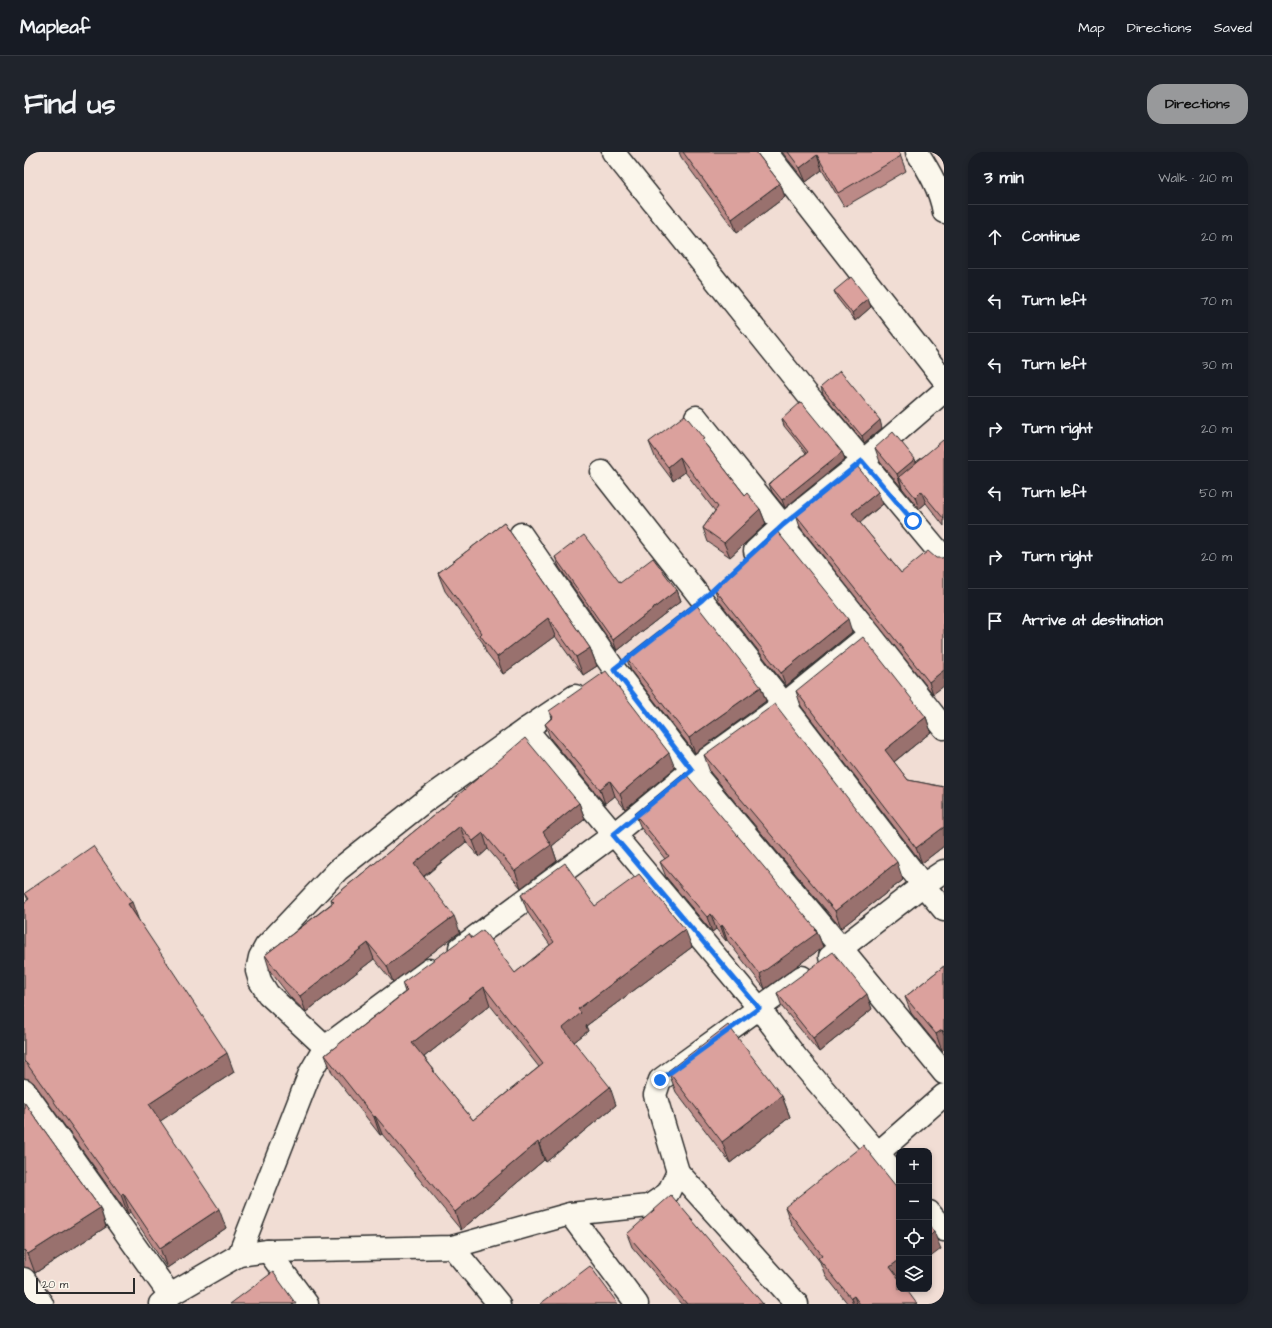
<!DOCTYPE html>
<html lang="en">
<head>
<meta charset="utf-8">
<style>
  body { margin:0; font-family:"Architects Daughter",sans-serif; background:#20242c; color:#f1f3f6 }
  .controls { position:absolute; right:12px; bottom:12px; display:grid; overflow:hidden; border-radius:8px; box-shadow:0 2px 6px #0003 }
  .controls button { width:36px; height:36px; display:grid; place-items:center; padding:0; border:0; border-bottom:1px solid #363941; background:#171b24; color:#f1f3f6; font:20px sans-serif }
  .scale { position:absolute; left:12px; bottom:10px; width:99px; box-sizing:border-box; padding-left:4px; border:2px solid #2b2b2b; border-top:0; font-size:11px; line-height:14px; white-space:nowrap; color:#2b2b2b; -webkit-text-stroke:3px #fbf7ec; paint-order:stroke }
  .stop { position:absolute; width:12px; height:12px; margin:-9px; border:3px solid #1a73e8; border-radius:50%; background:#fff }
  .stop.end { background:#1a73e8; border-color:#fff; box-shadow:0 1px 4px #0008 }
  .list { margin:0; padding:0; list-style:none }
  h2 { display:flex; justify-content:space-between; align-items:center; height:52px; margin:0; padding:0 16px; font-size:17px }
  h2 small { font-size:13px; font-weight:400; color:#9ea1a6 }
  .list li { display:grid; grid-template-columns:26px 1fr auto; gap:12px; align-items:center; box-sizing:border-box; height:64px; padding:0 16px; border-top:1px solid #363941 }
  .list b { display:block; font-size:15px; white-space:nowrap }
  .list em { font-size:13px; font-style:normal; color:#9ea1a6 }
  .icon { flex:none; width:22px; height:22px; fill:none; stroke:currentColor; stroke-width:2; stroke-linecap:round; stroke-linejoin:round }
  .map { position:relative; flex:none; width:920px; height:1152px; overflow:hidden; border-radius:16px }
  header { display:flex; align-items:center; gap:24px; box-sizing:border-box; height:56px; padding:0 20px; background:#171b24; border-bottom:1px solid #363941 }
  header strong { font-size:19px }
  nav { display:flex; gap:22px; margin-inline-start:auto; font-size:14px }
  .intro { display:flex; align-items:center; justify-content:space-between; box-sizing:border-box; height:96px; padding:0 24px }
  h1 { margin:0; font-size:28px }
  .button { padding:10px 18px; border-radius:16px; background:#98999b; color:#111; font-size:14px; font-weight:700 }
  main { display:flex; gap:24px; padding:0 24px }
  aside { flex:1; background:#171b24; border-radius:16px; box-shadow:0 2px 6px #0003 }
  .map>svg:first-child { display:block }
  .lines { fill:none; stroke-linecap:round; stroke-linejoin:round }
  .minor-casing { stroke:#2b2b2b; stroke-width:25 }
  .minor { stroke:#fbf7ec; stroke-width:22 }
  .wall { fill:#bc8a87; stroke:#2b2b2b; fill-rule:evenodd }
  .shaded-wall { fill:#99716e; stroke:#2b2b2b }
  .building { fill:#dba19d; stroke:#2b2b2b; fill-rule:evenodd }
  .route { stroke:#1a73e8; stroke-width:5 }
</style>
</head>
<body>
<header>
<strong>Mapleaf</strong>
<nav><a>Map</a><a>Directions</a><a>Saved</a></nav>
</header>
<div class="intro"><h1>Find us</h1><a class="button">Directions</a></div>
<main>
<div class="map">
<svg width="920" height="1152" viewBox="0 0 920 1152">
  <rect width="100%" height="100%" fill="#f1ddd4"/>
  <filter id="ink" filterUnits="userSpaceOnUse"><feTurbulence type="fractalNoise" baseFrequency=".025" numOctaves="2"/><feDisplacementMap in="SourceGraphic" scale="8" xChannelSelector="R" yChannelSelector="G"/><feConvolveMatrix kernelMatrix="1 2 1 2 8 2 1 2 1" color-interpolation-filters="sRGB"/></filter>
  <g filter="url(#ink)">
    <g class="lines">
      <defs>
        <g id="minor">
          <path d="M589,0L783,242L920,406"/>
          <path d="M742,0L920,228"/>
          <path d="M893,0C905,19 916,37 920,60"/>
          <path d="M672,265L846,482L920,576"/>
          <path d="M578,320L760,552L899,733L920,758"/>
          <path d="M497,382L590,517L668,618L818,797L920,921"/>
          <path d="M731,399L759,373L839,309L920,239"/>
          <path d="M502,577L551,544"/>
          <path d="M436,796L589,683L668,618L760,552L846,482"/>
          <path d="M806,805L899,733L920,719"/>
          <path d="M301,895L244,842L236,829L233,819L236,805L242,794L314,718L401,649L502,577L735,856L772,905L875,1026"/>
          <path d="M0,938L146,1143"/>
          <path d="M854,1001L920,943"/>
          <path d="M905,1060L920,1078"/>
          <path d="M546,1062L613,1152"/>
          <path d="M428,1095L475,1152"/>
          <path d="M244,1099L283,1152"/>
          <path d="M215,1103L286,921L301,895L405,818"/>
          <path d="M0,1127L18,1152"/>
          <path d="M136,1152L146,1143L215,1103L244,1099L428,1095L546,1062L625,1054L644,1041L654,1020"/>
          <path d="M773,1152L654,1020L631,943L636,928L778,825"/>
        </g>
      </defs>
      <use href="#minor" class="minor-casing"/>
      <use href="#minor" class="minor"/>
    </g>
    <g class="wall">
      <path d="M655,0H732L756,31L761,45L713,81L657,5Z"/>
      <path d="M758,0H875L882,19L820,55L798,18L782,30Z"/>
      <path d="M810,139L844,147L847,155L831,169L813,146Z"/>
      <path d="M797,235L858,276L840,291L799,242Z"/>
      <path d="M758,267L818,300L821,307L761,356L748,340L745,332L782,301L760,274Z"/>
      <path d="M920,289V374L902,351L895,357L879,337L878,336L856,310L851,296L892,310Z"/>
      <path d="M625,290L682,293L721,343L736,357L742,372L706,405L684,390L679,376L691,359L661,320L649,329L631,305Z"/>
      <path d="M859,352L836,371L877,421L909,542L776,375L772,363Z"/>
      <path d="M480,371L566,496L573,514L559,523L531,484L479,522L462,500L459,491L421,439L414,421Z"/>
      <path d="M531,405L596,431L653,438L657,449L593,499L535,415Z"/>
      <path d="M690,436L828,480L762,534L695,449Z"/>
      <path d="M602,505L737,535L742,549L671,601L607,519Z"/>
      <path d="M772,539L902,565L907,580L870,610L884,628L920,635V694L898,711L777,554Z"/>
      <path d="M525,559L651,616L601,657L591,644L581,652L526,586L521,572L527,566Z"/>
      <path d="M680,603L879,728L817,776L686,620Z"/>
      <path d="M555,651L561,667L528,694L533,709L497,736L464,697L455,705L442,690L400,725L436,780L369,830L350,807L282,860L267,846L246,819L241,803L308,751L307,747L420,655Z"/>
      <path d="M611,662L792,777L799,795L741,837L703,788L702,789L692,777L688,780L642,725L636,710L641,707L617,676Z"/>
      <path d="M1,741L113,766L210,920L136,969L202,1076L143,1116L106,1060L104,1062L10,931L5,927L0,926V751L4,748Z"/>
      <path d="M497,743L571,754L668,795L562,874L564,879L550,890L592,953L522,1010L520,1008L437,1078L358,982L356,983L308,921L301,903L381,840L378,831L448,786L491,821L526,793L504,761ZM466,853L515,915L449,968L411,922L410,918L400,905Z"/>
      <path d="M920,814V897L918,899L887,861L881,845Z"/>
      <path d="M753,841L848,857L795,900L758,855Z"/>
      <path d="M644,919L758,944L766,965L706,1011L652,940Z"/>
      <path d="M0,950L76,1056L82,1075L11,1121L5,1116L0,1115Z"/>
      <path d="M761,1055L875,1137L893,1152H824L801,1123L796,1110L767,1072Z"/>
      <path d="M603,1082L739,1152H657L608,1095Z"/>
    </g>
    <g class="shaded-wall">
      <path d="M793,3L798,18L782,30L776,16Z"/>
      <path d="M756,31L761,45L713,81L708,67Z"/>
      <path d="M844,147L847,155L831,169L828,161Z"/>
      <path d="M856,268L858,276L840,291L838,284Z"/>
      <path d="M818,300L821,307L761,356L758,348Z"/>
      <path d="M656,305L661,320L649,329L644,315Z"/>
      <path d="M891,307L896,322L875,325L878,336L873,322Z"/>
      <path d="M897,339L902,351L895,357L891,345Z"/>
      <path d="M854,340L859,352L832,373L828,361Z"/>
      <path d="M736,357L742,372L706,405L700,391Z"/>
      <path d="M653,438L657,449L593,499L589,488Z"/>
      <path d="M524,466L531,484L479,522L473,505Z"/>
      <path d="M824,467L828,480L762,534L757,521Z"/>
      <path d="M566,496L573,514L559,523L552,505Z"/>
      <path d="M920,518V534L909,542L905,530Z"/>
      <path d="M737,535L742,549L671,601L665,586Z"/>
      <path d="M902,565L907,580L866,613L861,598Z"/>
      <path d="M645,601L651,616L601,657L596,642Z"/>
      <path d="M586,629L591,644L581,652L576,637Z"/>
      <path d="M555,651L561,667L528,694L533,709L497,736L491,719L519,680Z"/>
      <path d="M436,674L442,690L395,728L390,712Z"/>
      <path d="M920,675V694L898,711L892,696Z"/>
      <path d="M459,681L464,697L455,705L449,689Z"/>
      <path d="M873,710L879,728L817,776L811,759Z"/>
      <path d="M108,750L115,769L104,752Z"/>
      <path d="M687,762L692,777L688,780L683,765Z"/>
      <path d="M430,764L436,780L369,830L363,814Z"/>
      <path d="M698,773L703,788L702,789L697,775Z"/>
      <path d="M661,777L668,795L562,874L564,879L545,894L539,876L554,857Z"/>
      <path d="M792,777L799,795L741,837L736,822Z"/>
      <path d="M344,791L350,807L282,860L276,844Z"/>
      <path d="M460,835L466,853L395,909L388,891Z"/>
      <path d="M843,842L848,857L795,900L789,886Z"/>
      <path d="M918,878L920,884V897L918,899L912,882Z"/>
      <path d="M203,901L210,920L132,972L125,952Z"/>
      <path d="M586,935L592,953L522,1010L515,992Z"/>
      <path d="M758,944L766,965L706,1011L698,990Z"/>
      <path d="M351,964L358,982L356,983L350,965Z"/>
      <path d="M514,990L520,1008L437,1078L431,1060Z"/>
      <path d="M99,1041L106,1060L104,1062L97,1043Z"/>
      <path d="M76,1056L82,1075L11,1121L4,1102Z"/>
      <path d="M195,1057L202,1076L143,1116L136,1096Z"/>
      <path d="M910,1080L917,1097L905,1106V1085Z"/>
      <path d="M875,1108V1129L866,1115Z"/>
      <path d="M830,1144L833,1152H829L827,1146Z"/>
    </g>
    <g class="building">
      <path d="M659,0H732L756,31L708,67Z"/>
      <path d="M764,0H874L877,4L814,41L793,3L776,16Z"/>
      <path d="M827,125L844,147L828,161L810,139Z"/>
      <path d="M816,219L856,268L838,284L797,235Z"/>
      <path d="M777,250L818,300L758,348L745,332L784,300L758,267Z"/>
      <path d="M661,263L680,287L678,288L721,343L723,341L736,357L700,391L679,376L694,355L656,305L644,315L625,290Z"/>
      <path d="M869,280L891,307L873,322L851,296Z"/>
      <path d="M919,288L920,289V367L897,339L891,345L875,325Z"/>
      <path d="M833,314L854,340L828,361L877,421L904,399L912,406H918L920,405V518L905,530L772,363Z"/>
      <path d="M480,371L566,496L552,505L524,466L473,505L456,483L458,481L414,421Z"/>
      <path d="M752,378L824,467L757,521L690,436Z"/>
      <path d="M560,383L596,431L629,406L653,438L589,488L531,405Z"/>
      <path d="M671,451L737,535L665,586L602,505Z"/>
      <path d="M839,485L902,565L861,598L884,628L920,635V675L892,696L772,539Z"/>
      <path d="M582,519L645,601L596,642L586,629L576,637L521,572L529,565L525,559Z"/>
      <path d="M751,552L873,710L811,759L680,603Z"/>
      <path d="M501,586L555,651L519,680L527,693L491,719L459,681L449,689L436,674L390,712L430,764L363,814L344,791L276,844L261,830L241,803L310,750L307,747L420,655Z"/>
      <path d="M661,621L792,777L791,778L793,781L736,822L698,773L697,775L687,762L683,765L636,710L645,704L611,662Z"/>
      <path d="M69,694L108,750L104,752L203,901L125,952L195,1057L136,1096L99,1041L97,1043L3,912L0,909V751L5,747L1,741Z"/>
      <path d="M541,711L571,754L615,722L661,777L554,857L557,861L539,876L586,935L515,992L514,990L431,1060L351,964L350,965L301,903L383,839L381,837L382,836L378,831L445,782L448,786L459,778L491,821L530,790L497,743ZM460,835L519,912L449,968L409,919L410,918L388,891Z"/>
      <path d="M809,800L843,842L789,886L753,841Z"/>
      <path d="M920,814V880L918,878L912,882L881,845Z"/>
      <path d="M704,873L758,944L698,990L644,919Z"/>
      <path d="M0,950L76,1056L4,1102L0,1098Z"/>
      <path d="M839,993L875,1038V1108L866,1115L875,1127V1137H882L893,1152H836L830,1144L827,1146L794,1106L798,1103L761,1055Z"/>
      <path d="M647,1043L739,1152H663L603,1082Z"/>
      <path d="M905,1073L910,1080L905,1085Z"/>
      <path d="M566,1114L594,1152H516Z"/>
      <path d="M249,1120L272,1152H206Z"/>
      <path d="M0,1141L8,1152H0Z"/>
    </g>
  </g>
  <g class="lines" filter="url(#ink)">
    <path class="route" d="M636,928L735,856L589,683L668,618L590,517L678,448L759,373L838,309L889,369"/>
  </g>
</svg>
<div class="controls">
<button>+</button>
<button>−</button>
<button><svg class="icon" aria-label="locate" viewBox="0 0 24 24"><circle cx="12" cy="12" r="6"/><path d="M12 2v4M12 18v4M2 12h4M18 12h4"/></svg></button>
<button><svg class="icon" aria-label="layers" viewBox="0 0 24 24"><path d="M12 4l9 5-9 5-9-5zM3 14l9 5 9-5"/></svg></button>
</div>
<div class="scale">20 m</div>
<div class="stop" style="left:889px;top:369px"></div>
<div class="stop end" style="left:636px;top:928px"></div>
</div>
<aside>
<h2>3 min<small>Walk · 210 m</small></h2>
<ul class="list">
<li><svg class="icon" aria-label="ahead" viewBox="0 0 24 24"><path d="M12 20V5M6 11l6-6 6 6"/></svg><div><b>Continue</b></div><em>20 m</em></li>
<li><svg class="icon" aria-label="left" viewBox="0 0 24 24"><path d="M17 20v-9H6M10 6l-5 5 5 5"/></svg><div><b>Turn left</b></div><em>70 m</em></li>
<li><svg class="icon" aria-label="left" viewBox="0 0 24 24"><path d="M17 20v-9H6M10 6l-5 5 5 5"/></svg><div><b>Turn left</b></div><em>30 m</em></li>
<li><svg class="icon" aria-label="right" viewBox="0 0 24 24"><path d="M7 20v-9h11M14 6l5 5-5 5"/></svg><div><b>Turn right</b></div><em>20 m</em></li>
<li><svg class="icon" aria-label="left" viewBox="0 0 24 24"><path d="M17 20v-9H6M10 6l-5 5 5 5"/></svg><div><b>Turn left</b></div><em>50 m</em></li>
<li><svg class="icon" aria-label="right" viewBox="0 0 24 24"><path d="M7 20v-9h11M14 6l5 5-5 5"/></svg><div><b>Turn right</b></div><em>20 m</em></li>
<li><svg class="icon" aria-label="arrive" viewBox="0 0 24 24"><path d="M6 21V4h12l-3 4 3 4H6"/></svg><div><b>Arrive at destination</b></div></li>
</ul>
</aside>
</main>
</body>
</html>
